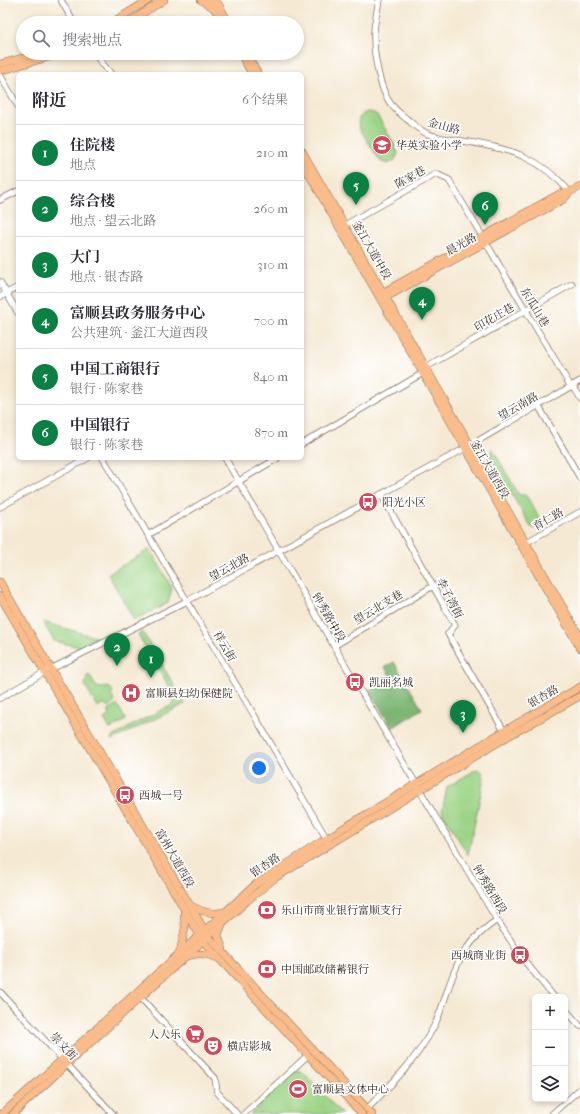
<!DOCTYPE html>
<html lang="zh">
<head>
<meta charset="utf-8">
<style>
  body { margin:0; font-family:"IM FELL French Canon","Noto Serif SC",serif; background:#f7f7f7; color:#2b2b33 }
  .controls { position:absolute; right:12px; bottom:12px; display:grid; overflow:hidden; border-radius:6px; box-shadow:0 2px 6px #0003 }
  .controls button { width:36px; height:36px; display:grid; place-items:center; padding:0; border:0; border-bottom:1px solid #e1e1e2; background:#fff; color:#2b2b33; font:20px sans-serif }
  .you { position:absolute; left:259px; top:768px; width:14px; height:14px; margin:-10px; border:3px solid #fff; border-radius:50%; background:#1a73e8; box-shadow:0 0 0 6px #1a73e833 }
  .badge { display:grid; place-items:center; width:26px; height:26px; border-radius:50%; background:#0b8043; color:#fff; font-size:13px; font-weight:700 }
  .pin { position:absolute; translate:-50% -33px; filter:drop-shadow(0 1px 2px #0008) }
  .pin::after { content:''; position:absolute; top:21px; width:14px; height:12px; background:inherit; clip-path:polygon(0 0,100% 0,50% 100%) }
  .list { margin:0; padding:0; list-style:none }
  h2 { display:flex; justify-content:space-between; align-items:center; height:52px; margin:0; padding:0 16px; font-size:17px }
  h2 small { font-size:13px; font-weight:400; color:#7c7c81 }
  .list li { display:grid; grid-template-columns:26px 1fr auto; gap:12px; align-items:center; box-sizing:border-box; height:56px; padding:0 16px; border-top:1px solid #e1e1e2 }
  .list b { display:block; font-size:15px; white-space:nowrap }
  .list p { margin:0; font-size:13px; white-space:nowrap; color:#7c7c81 }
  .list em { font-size:13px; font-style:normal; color:#7c7c81 }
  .icon { flex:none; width:22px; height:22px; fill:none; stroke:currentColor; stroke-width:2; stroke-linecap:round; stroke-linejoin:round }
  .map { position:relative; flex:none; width:580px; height:1114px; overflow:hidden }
  .search { position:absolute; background:#fff; box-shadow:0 2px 6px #0003; left:16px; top:16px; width:288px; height:44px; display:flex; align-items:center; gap:10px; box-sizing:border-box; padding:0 14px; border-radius:22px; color:#7c7c81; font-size:15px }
  .panel { position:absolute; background:#fff; box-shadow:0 2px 6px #0003; left:16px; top:72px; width:288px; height:388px; border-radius:6px }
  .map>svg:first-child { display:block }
  .green { fill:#9cd486; stroke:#6c7f52 }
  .forest { fill:#7db673; stroke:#5c7048 }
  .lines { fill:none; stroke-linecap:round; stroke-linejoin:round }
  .minor-casing { stroke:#7c6d5d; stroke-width:7 }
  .major-casing { stroke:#7c6d5d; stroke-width:8 }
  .minor { stroke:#fff; stroke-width:5.5 }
  .major { stroke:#f9bc8a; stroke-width:7 }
  .labels { text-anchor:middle; stroke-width:3.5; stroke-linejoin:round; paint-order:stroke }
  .street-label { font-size:11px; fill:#3b2a1e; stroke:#fff }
  .poi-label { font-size:11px; fill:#3b2a1e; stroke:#fff; text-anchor:start }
</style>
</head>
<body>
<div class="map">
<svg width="580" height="1114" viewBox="0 0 580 1114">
  <rect width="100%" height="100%" fill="#fff"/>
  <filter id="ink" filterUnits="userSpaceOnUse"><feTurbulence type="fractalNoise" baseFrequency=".025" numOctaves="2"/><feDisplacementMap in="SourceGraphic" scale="8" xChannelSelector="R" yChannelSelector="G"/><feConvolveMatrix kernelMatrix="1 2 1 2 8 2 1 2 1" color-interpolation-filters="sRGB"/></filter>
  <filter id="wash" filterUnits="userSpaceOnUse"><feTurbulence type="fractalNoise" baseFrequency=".012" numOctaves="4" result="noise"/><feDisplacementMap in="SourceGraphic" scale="16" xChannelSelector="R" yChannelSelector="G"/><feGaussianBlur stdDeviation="0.9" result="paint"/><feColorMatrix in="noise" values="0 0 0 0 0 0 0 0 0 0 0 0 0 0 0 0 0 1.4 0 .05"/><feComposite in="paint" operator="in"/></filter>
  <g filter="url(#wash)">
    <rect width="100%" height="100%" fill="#f5e9d3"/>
    <g class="green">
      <path d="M367,112L374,113L377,115L396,147L398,154L394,161L387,164L380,161L360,129C356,122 359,115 367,112Z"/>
      <path d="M492,448L519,495H525L527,497L542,523V528L540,529L531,527L490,457Z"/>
      <path d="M150,549L172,588L168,603L134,620L108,574Z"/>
      <path d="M43,622L98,638L79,647L54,641Z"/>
      <path d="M142,631L185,704L112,740L111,738L113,737L138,722L170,706C174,703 176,698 173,693L139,636V633Z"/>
      <path d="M87,676H90L94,684L99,688C107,689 108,683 113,692L111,694L115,702L114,703L107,708L103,704L97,707L85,685Z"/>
      <path d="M116,706H118L126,720L110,729L104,719L110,715L108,710Z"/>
      <path d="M477,769L482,772L484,778L468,855L442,812L447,787Z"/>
      <path d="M297,1070L303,1072L342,1114H250Z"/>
    </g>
    <path class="forest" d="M394,662L422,709L392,728L369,690L391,677L385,667Z"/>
  </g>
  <g filter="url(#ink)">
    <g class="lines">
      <defs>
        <g id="minor">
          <path d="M61,0L74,23"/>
          <path d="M379,0C377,13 373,26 374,39C374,57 380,89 390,103C395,110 402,115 408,120C414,125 420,131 428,134C441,139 456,140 469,142C514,150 539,157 570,192"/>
          <path d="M94,53L111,74"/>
          <path d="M0,75L18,106"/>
          <path d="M0,200L18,191"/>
          <path d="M345,225L436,174L449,180L571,387"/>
          <path d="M0,282L18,313"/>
          <path d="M0,297L18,287"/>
          <path d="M426,367L572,284"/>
          <path d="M573,386L580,398"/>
          <path d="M538,405L580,478"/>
          <path d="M302,444L423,373"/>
          <path d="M103,458L328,841"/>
          <path d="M225,458L334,646L497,920L523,959L554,997"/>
          <path d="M381,494L455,625L448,634L504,731"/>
          <path d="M0,507L88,458"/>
          <path d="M148,535L278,458"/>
          <path d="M527,542L580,512"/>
          <path d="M334,646L433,586"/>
          <path d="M0,698L45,672L187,601L471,445L580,381"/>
          <path d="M0,992L113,1114"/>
          <path d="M140,997L215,1078L217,1092L237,1114"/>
          <path d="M565,1009L580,1026"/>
          <path d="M367,1109C392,1084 418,1058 434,1026C444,1007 447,987 456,968C464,948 479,932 497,920"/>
          <path d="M244,1114L308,1055"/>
          <path d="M552,1114L580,1089"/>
        </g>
        <g id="major">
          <path d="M201,0L212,7"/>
          <path d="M209,0L223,23"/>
          <path d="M216,0L229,23"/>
          <path d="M111,23L149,0"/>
          <path d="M128,23L164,0"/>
          <path d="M240,53L252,74"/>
          <path d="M246,53L258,74"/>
          <path d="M0,64L40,53"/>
          <path d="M0,71L63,53"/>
          <path d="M302,151L580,637"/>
          <path d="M302,162L580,648"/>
          <path d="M380,294L561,193L570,192L580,187"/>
          <path d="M383,299L564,199L570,192"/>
          <path d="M0,582L208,936L372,1114"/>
          <path d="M0,596L203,941L362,1114"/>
          <path d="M190,905C201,912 211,915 224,912"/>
          <path d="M222,925L218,935L223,949"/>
          <path d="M180,952L185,928L184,913"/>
          <path d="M188,956C198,953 207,953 217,958"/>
          <path d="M2,1114L256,884L327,838L504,731L580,687"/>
          <path d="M13,1114L67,1064L247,901L275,878L507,737L580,696"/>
        </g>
      </defs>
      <use href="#minor" class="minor-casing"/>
      <use href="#major" class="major-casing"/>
      <use href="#minor" class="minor"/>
      <use href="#major" class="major"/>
    </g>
  </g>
  <defs>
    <symbol id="school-disc" viewBox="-11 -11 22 22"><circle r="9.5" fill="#d1495b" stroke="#fff"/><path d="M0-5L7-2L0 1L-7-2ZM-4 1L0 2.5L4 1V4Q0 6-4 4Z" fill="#fff"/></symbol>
    <symbol id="bus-disc" viewBox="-11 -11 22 22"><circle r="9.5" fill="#d1495b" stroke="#fff"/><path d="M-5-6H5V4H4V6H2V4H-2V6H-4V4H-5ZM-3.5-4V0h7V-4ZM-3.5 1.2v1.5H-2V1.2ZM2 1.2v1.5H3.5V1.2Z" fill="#fff"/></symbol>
    <symbol id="hospital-disc" viewBox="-11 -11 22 22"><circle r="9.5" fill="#d1495b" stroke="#fff"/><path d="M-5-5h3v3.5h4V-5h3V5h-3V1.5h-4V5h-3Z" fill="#fff"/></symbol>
    <symbol id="bank-disc" viewBox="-11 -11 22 22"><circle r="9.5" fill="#d1495b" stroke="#fff"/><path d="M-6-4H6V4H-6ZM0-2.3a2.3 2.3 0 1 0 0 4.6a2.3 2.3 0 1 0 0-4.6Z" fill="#fff"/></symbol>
    <symbol id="supermarket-disc" viewBox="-11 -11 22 22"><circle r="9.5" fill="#d1495b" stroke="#fff"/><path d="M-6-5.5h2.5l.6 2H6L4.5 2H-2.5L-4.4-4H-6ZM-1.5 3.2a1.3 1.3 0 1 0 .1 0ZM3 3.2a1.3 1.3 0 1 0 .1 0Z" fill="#fff"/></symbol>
    <symbol id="theatre-disc" viewBox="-11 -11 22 22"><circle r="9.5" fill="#d1495b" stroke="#fff"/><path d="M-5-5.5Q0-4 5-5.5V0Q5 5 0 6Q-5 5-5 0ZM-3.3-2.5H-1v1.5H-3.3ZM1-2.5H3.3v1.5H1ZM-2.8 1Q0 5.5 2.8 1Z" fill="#fff"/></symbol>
    <symbol id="stadium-disc" viewBox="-11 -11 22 22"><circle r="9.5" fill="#d1495b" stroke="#fff"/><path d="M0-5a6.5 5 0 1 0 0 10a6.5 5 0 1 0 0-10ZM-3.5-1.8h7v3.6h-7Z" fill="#fff"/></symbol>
  </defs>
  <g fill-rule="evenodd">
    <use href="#school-disc" x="371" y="134" width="22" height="22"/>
    <use href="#bus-disc" x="357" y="491" width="22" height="22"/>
    <use href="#bus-disc" x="344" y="671" width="22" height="22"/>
    <use href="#hospital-disc" x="120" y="682" width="22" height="22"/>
    <use href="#bus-disc" x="114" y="784" width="22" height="22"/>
    <use href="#bank-disc" x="256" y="899" width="22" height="22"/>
    <use href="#bus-disc" x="509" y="944" width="22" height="22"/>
    <use href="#bank-disc" x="256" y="958" width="22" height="22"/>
    <use href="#supermarket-disc" x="184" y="1023" width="22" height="22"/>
    <use href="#theatre-disc" x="202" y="1035" width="22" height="22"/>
    <use href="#stadium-disc" x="287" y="1078" width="22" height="22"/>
  </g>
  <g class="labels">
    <g class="street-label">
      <text transform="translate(444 126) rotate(15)" y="4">金山路</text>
      <text transform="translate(410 177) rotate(-29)" y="4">陈家巷</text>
      <text transform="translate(461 244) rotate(-29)" y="4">晨光路</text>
      <text transform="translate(372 250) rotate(60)" y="4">釜江大道中段</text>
      <text transform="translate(535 307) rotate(59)" y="4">东瓜山巷</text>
      <text transform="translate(494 317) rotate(-30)" y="4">印花庄巷</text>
      <text transform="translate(518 406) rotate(-30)" y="4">望云南路</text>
      <text transform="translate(490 469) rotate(60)" y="4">釜江大道西段</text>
      <text transform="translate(548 519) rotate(-30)" y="4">育仁路</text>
      <text transform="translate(229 567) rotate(-29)" y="4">望云北路</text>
      <text transform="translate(450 598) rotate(63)" y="4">李子湾街</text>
      <text transform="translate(378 607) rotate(-31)" y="4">望云北支巷</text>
      <text transform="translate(329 617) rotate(60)" y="4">钟秀路中段</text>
      <text transform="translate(225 646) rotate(60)" y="4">祥云街</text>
      <text transform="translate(543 696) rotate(-30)" y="4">银杏路</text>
      <text transform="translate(175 858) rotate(60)" y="4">富州大道西段</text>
      <text transform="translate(265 865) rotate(-34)" y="4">银杏路</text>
      <text transform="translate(490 889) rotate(59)" y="4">钟秀路西段</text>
      <text transform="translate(64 1046) rotate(47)" y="4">崇文街</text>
    </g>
    <g class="poi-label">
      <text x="396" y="149">华英实验小学</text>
      <text x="382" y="506">阳光小区</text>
      <text x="369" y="686">凯丽名城</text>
      <text x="145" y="697">富顺县妇幼保健院</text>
      <text x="139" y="799">西城一号</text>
      <text x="281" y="914">乐山市商业银行富顺支行</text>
      <text x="506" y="959" text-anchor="end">西城商业街</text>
      <text x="281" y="973">中国邮政储蓄银行</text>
      <text x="181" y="1038" text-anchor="end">人人乐</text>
      <text x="227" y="1050">横店影城</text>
      <text x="312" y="1093">富顺县文体中心</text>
    </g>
  </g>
</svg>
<div class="controls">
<button>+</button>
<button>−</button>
<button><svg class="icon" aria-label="layers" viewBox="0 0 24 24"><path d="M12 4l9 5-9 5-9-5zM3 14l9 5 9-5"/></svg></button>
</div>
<div class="you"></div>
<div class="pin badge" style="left:151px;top:678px">1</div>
<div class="pin badge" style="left:117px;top:666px">2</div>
<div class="pin badge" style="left:463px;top:733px">3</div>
<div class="pin badge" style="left:422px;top:320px">4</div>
<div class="pin badge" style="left:356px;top:205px">5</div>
<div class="pin badge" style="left:485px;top:225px">6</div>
<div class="search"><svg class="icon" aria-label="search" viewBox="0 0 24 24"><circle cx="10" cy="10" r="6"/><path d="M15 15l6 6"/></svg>搜索地点</div>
<section class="panel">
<h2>附近<small>6个结果</small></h2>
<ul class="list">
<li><span class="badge">1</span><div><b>住院楼</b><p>地点</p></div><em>210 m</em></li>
<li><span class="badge">2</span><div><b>综合楼</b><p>地点 · 望云北路</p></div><em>260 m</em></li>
<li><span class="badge">3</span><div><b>大门</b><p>地点 · 银杏路</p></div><em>310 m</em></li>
<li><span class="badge">4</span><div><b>富顺县政务服务中心</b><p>公共建筑 · 釜江大道西段</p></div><em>700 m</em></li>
<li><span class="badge">5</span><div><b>中国工商银行</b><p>银行 · 陈家巷</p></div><em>840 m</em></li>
<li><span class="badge">6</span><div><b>中国银行</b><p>银行 · 陈家巷</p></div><em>870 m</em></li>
</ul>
</section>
</div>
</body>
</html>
